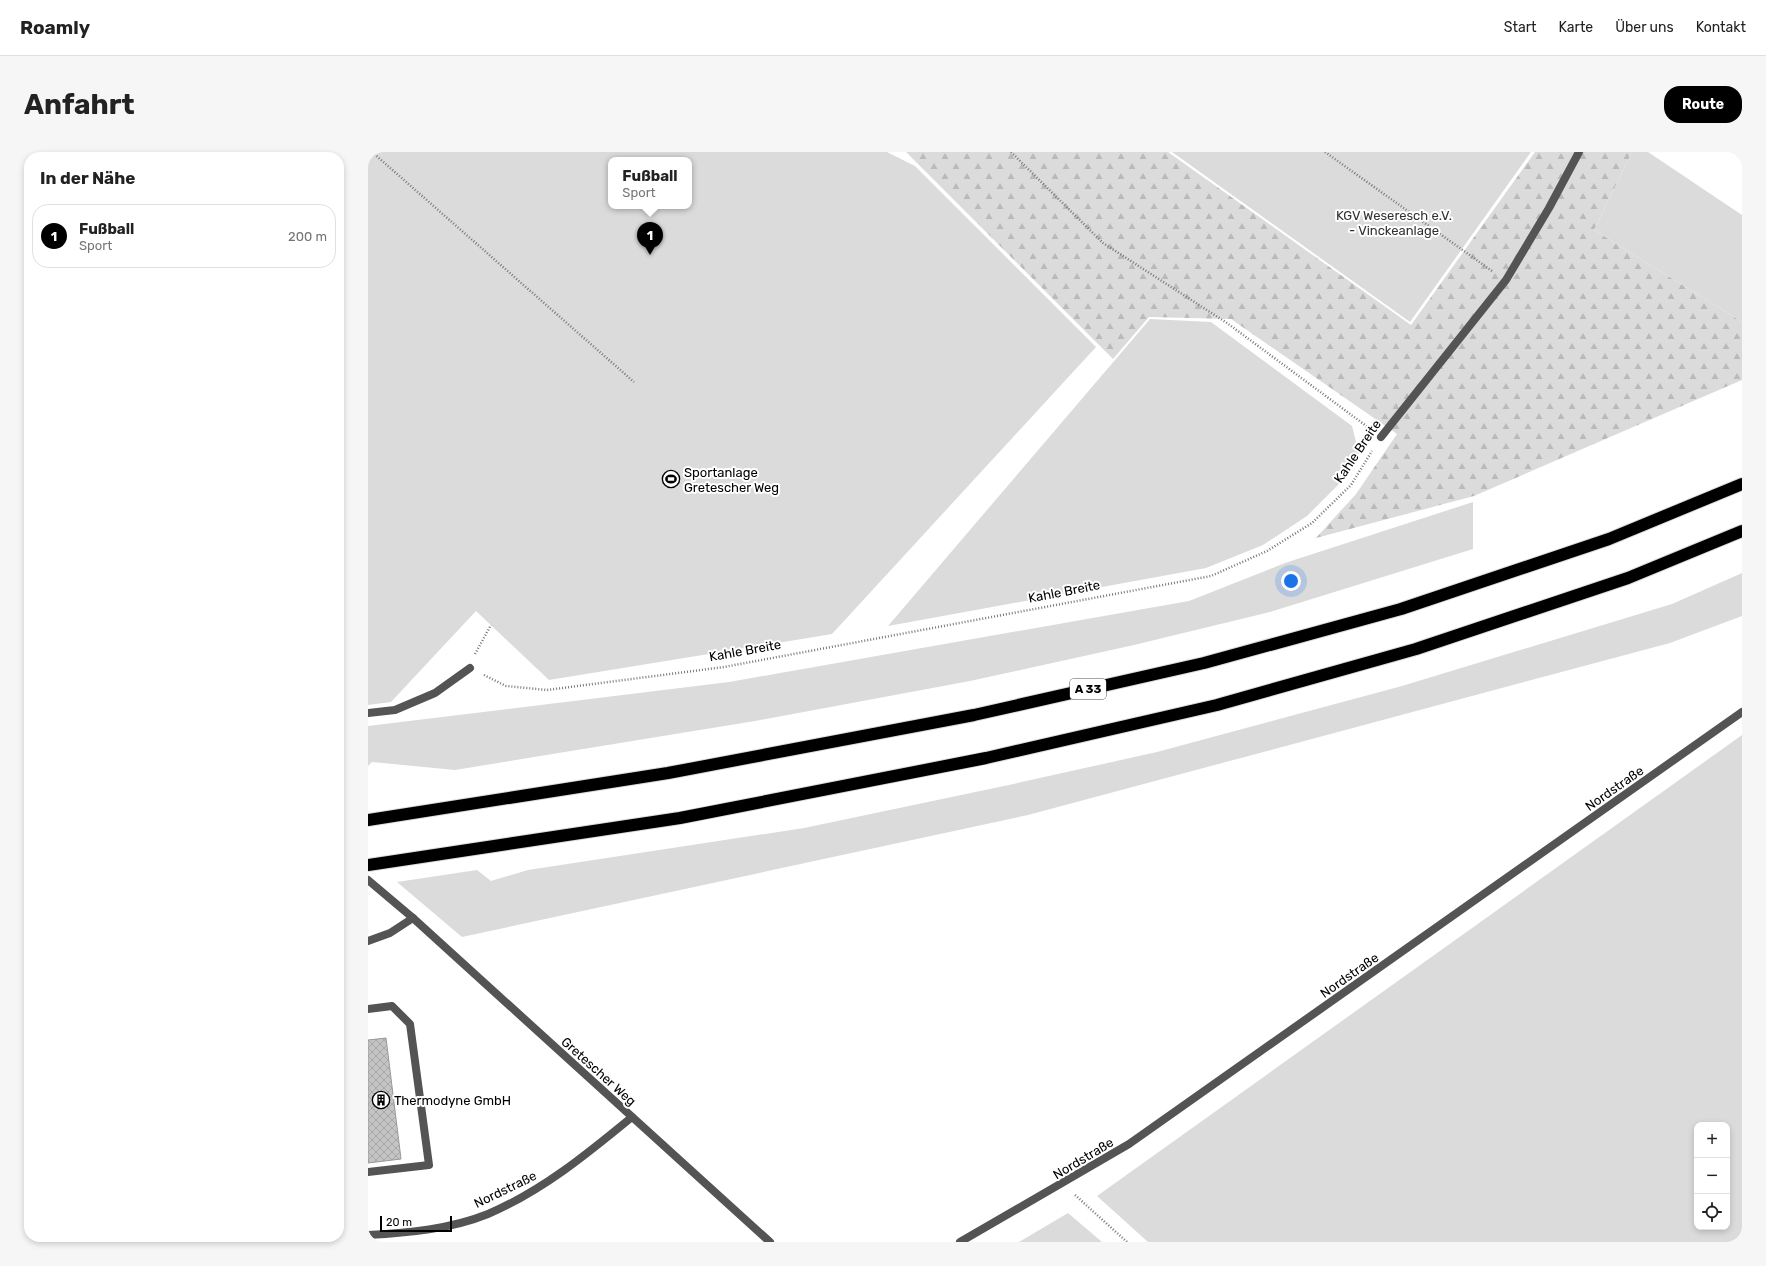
<!DOCTYPE html>
<html lang="de">
<head>
<meta charset="utf-8">
<style>
  body { margin:0; font-family:Rubik,sans-serif; background:#f6f6f6; color:#222 }
  .controls { position:absolute; right:12px; bottom:12px; display:grid; overflow:hidden; border-radius:8px; box-shadow:0 2px 6px #0003 }
  .controls button { width:36px; height:36px; display:grid; place-items:center; padding:0; border:0; border-bottom:1px solid #e0e0e0; background:#fff; color:#222; font:20px sans-serif }
  .scale { position:absolute; left:12px; bottom:10px; width:72px; box-sizing:border-box; padding-left:4px; border:2px solid #000; border-top:0; font-size:11px; line-height:14px; white-space:nowrap; color:#000; -webkit-text-stroke:3px #fff; paint-order:stroke }
  .you { position:absolute; left:923px; top:429px; width:14px; height:14px; margin:-10px; border:3px solid #fff; border-radius:50%; background:#1a73e8; box-shadow:0 0 0 6px #1a73e833 }
  .badge { display:grid; place-items:center; width:26px; height:26px; border-radius:50%; background:#000; color:#fff; font-size:13px; font-weight:700 }
  .pin { position:absolute; translate:-50% -33px; filter:drop-shadow(0 1px 2px #0008) }
  .pin::after { content:''; position:absolute; top:21px; width:14px; height:12px; background:inherit; clip-path:polygon(0 0,100% 0,50% 100%) }
  .popup { position:absolute; left:240px; top:5px; width:84px; height:52px; box-sizing:border-box; display:grid; place-content:center; border-radius:8px; background:#fff; filter:drop-shadow(0 1px 3px #0005); font-size:13px; white-space:nowrap; color:#767676 }
  .popup b { font-size:15px; color:#222 }
  .popup::after { content:''; position:absolute; left:50%; top:100%; margin-left:-8px; border:8px solid transparent; border-top-color:#fff }
  .list { margin:0; padding:0; list-style:none }
  h2 { display:flex; justify-content:space-between; align-items:center; height:52px; margin:0; padding:0 16px; font-size:17px }
  h2 small { font-size:13px; font-weight:400; color:#767676 }
  .list li { display:grid; grid-template-columns:26px 1fr auto; gap:12px; align-items:center; box-sizing:border-box; height:64px; margin:0 8px 8px; padding:0 8px; border:1px solid #e0e0e0; border-radius:16px }
  .list b { display:block; font-size:15px; white-space:nowrap }
  .list p { margin:0; font-size:13px; white-space:nowrap; color:#767676 }
  .list em { font-size:13px; font-style:normal; color:#767676 }
  .icon { flex:none; width:22px; height:22px; fill:none; stroke:currentColor; stroke-width:2; stroke-linecap:round; stroke-linejoin:round }
  .map { position:relative; flex:none; width:1374px; height:1090px; overflow:hidden; border-radius:16px }
  header { display:flex; align-items:center; gap:24px; box-sizing:border-box; height:56px; padding:0 20px; background:#fff; border-bottom:1px solid #e0e0e0 }
  header strong { font-size:19px }
  nav { display:flex; gap:22px; margin-inline-start:auto; font-size:14px }
  .intro { display:flex; align-items:center; justify-content:space-between; box-sizing:border-box; height:96px; padding:0 24px }
  h1 { margin:0; font-size:28px }
  .button { padding:10px 18px; border-radius:16px; background:#000; color:#fff; font-size:14px; font-weight:700 }
  main { display:flex; gap:24px; padding:0 24px }
  aside { flex:1; background:#fff; border-radius:16px; box-shadow:0 2px 6px #0003 }
  .map>svg:first-child { display:block }
  .green { fill:#dbdbdb; fill-rule:evenodd }
  .forest { fill:url(#forest-firs) }
  .building { fill:url(#building-cross-hatch); stroke:#989898 }
  .lines { fill:none; stroke-linecap:round; stroke-linejoin:round }
  .highway-casing { stroke:#dbdbdb; stroke-width:14 }
  .path { stroke:#767676; stroke-width:2.5; stroke-dasharray:1 2; stroke-linecap:butt }
  .lane { stroke:#545454; stroke-width:8 }
  .street { stroke:#545454; stroke-width:8 }
  .highway { stroke:#000; stroke-width:12 }
  .labels { text-anchor:middle; stroke-width:4; stroke-linejoin:round; paint-order:stroke }
  .shield { fill:#fff; stroke:#4c4c4c; stroke-width:1 }
  .shield-label { font-size:12px; font-weight:bold; fill:#000 }
  .park-label { font-size:13px; fill:#323232; stroke:#fff }
  .street-label { font-size:13px; fill:#000; stroke:#fff }
  .poi-label { font-size:13px; fill:#000; stroke:#fff; text-anchor:start }
</style>
</head>
<body>
<header>
<strong>Roamly</strong>
<nav><a>Start</a><a>Karte</a><a>Über uns</a><a>Kontakt</a></nav>
</header>
<div class="intro"><h1>Anfahrt</h1><a class="button">Route</a></div>
<main>
<aside>
<h2>In der Nähe<small></small></h2>
<ul class="list">
<li><span class="badge">1</span><div><b>Fußball</b><p>Sport</p></div><em>200 m</em></li>
</ul>
</aside>
<div class="map">
<svg width="1374" height="1090" viewBox="0 0 1374 1090">
  <defs>
    <pattern id="forest-firs" width="22" height="20" patternUnits="userSpaceOnUse"><rect width="22" height="20" fill="#dbdbdb"/><path d="M5 1l3.5 6h-7zM16 11l3.5 6h-7z" fill="#bababa"/></pattern>
    <pattern id="building-cross-hatch" width="8" height="8" patternUnits="userSpaceOnUse"><rect width="8" height="8" fill="#c4c4c4"/><path d="M0 0l8 8M0 8l8-8" fill="none" stroke="#a7a7a7"/></pattern>
  </defs>
  <rect width="100%" height="100%" fill="#fff"/>
  <g class="green">
    <path d="M0,0H519L547,14L728,195L464,482L181,528L108,459L23,550L0,553ZM243,8H321V54H243Z"/>
    <path d="M804,0H1163L1042,170Z"/>
    <path d="M1264,0H1280L1374,63V170L1226,78Z"/>
    <path d="M782,167L843,170L984,274L991,301L975,328L939,364L895,393L838,416L520,474Z"/>
    <path d="M1105,350V397L902,460L766,493L602,529L387,569L87,618L4,610L0,614V574L361,530L821,449L917,411Z"/>
    <path d="M1374,421V464L1302,491L660,663L94,785L29,730L109,718L123,729L160,718L436,676L636,634L789,600L1034,534L1304,452Z"/>
    <path d="M1374,583V1090H780L729,1044ZM1329,973H1359V1075H1329Z"/>
    <path d="M700,1061L734,1090H651Z"/>
  </g>
  <path class="forest" d="M538,0H800L1043,173L1167,0H1264L1226,78L1374,170V228L1106,344L948,386L988,342L1029,282L863,167L781,165L745,207Z"/>
  <path class="building" d="M18,886L33,1007L0,1011V888Z"/>
  <g class="lines">
    <defs>
      <g id="highway">
        <path d="M0,668L300,621L606,563L836,511L1033,457L1241,387L1374,332"/>
        <path d="M0,713L312,666L618,606L849,553L1048,497L1260,426L1374,379"/>
      </g>
    </defs>
    <use href="#highway" class="highway-casing"/>
    <g class="path">
      <path d="M4,0L266,230"/>
      <path d="M643,0L735,91L859,171L1001,276"/>
      <path d="M957,0L1124,119"/>
      <path d="M107,502L123,473"/>
      <path d="M116,523L138,534L179,538L356,515L843,424L899,399L944,371L983,333L1004,299"/>
      <path d="M707,1043L759,1090"/>
    </g>
    <g class="lane">
      <path d="M0,561L27,558L67,541L102,516"/>
      <path d="M0,789L22,781L45,766"/>
      <path d="M0,857L24,854L42,872L61,1013L0,1020"/>
    </g>
    <g class="street">
      <path d="M1013,285L1138,128L1181,56L1211,0"/>
      <path d="M0,728L45,766L402,1090"/>
      <path d="M0,1083C40,1081 83,1077 120,1062C174,1039 219,1002 264,965"/>
      <path d="M592,1090L761,992L1374,560"/>
    </g>
    <use href="#highway" class="highway"/>
  </g>
  <defs>
    <symbol id="stadium-ring" viewBox="-11 -11 22 22"><circle r="9.5" fill="#fff" stroke="#000" stroke-width="1.5"/><path d="M0-5a6.5 5 0 1 0 0 10a6.5 5 0 1 0 0-10ZM-3.5-1.8h7v3.6h-7Z" fill="#000"/></symbol>
    <symbol id="building-ring" viewBox="-11 -11 22 22"><circle r="9.5" fill="#fff" stroke="#000" stroke-width="1.5"/><path d="M-4-6H4V6H1V3H-1V6H-4ZM-2.5-4.3h1.7v1.8h-1.7ZM.8-4.3h1.7v1.8H.8ZM-2.5-1h1.7V.8h-1.7ZM.8-1h1.7V.8H.8Z" fill="#000"/></symbol>
  </defs>
  <g fill-rule="evenodd">
    <use href="#stadium-ring" x="293" y="317" width="20" height="20"/>
    <use href="#building-ring" x="3" y="938" width="20" height="20"/>
  </g>
  <g class="labels">
    <rect class="shield" x="702" y="527" width="36" height="20" rx="3"/>
    <g class="shield-label">
      <text x="720" y="541">A 33</text>
    </g>
    <g class="park-label">
      <text x="1026" y="68">KGV Weseresch e.V.<tspan x="1026" dy="15">- Vinckeanlage</tspan></text>
    </g>
    <g class="street-label">
      <text transform="translate(989 299) rotate(-56)" y="5">Kahle Breite</text>
      <text transform="translate(696 439) rotate(-11)" y="5">Kahle Breite</text>
      <text transform="translate(377 498) rotate(-10)" y="5">Kahle Breite</text>
      <text transform="translate(1246 636) rotate(-35)" y="5">Nordstraße</text>
      <text transform="translate(981 823) rotate(-35)" y="5">Nordstraße</text>
      <text transform="translate(231 919) rotate(42)" y="5">Gretescher Weg</text>
      <text transform="translate(715 1006) rotate(-31)" y="5">Nordstraße</text>
      <text transform="translate(137 1037) rotate(-26)" y="5">Nordstraße</text>
    </g>
    <g class="poi-label">
      <text x="316" y="325">Sportanlage<tspan x="316" dy="15">Gretescher Weg</tspan></text>
      <text x="26" y="953">Thermodyne GmbH</text>
    </g>
  </g>
</svg>
<div class="controls">
<button>+</button>
<button>−</button>
<button><svg class="icon" aria-label="locate" viewBox="0 0 24 24"><circle cx="12" cy="12" r="6"/><path d="M12 2v4M12 18v4M2 12h4M18 12h4"/></svg></button>
</div>
<div class="scale">20 m</div>
<div class="you"></div>
<div class="pin badge" style="left:282px;top:103px">1</div>
<div class="popup"><b>Fußball</b>Sport</div>
</div>
</main>
</body>
</html>
